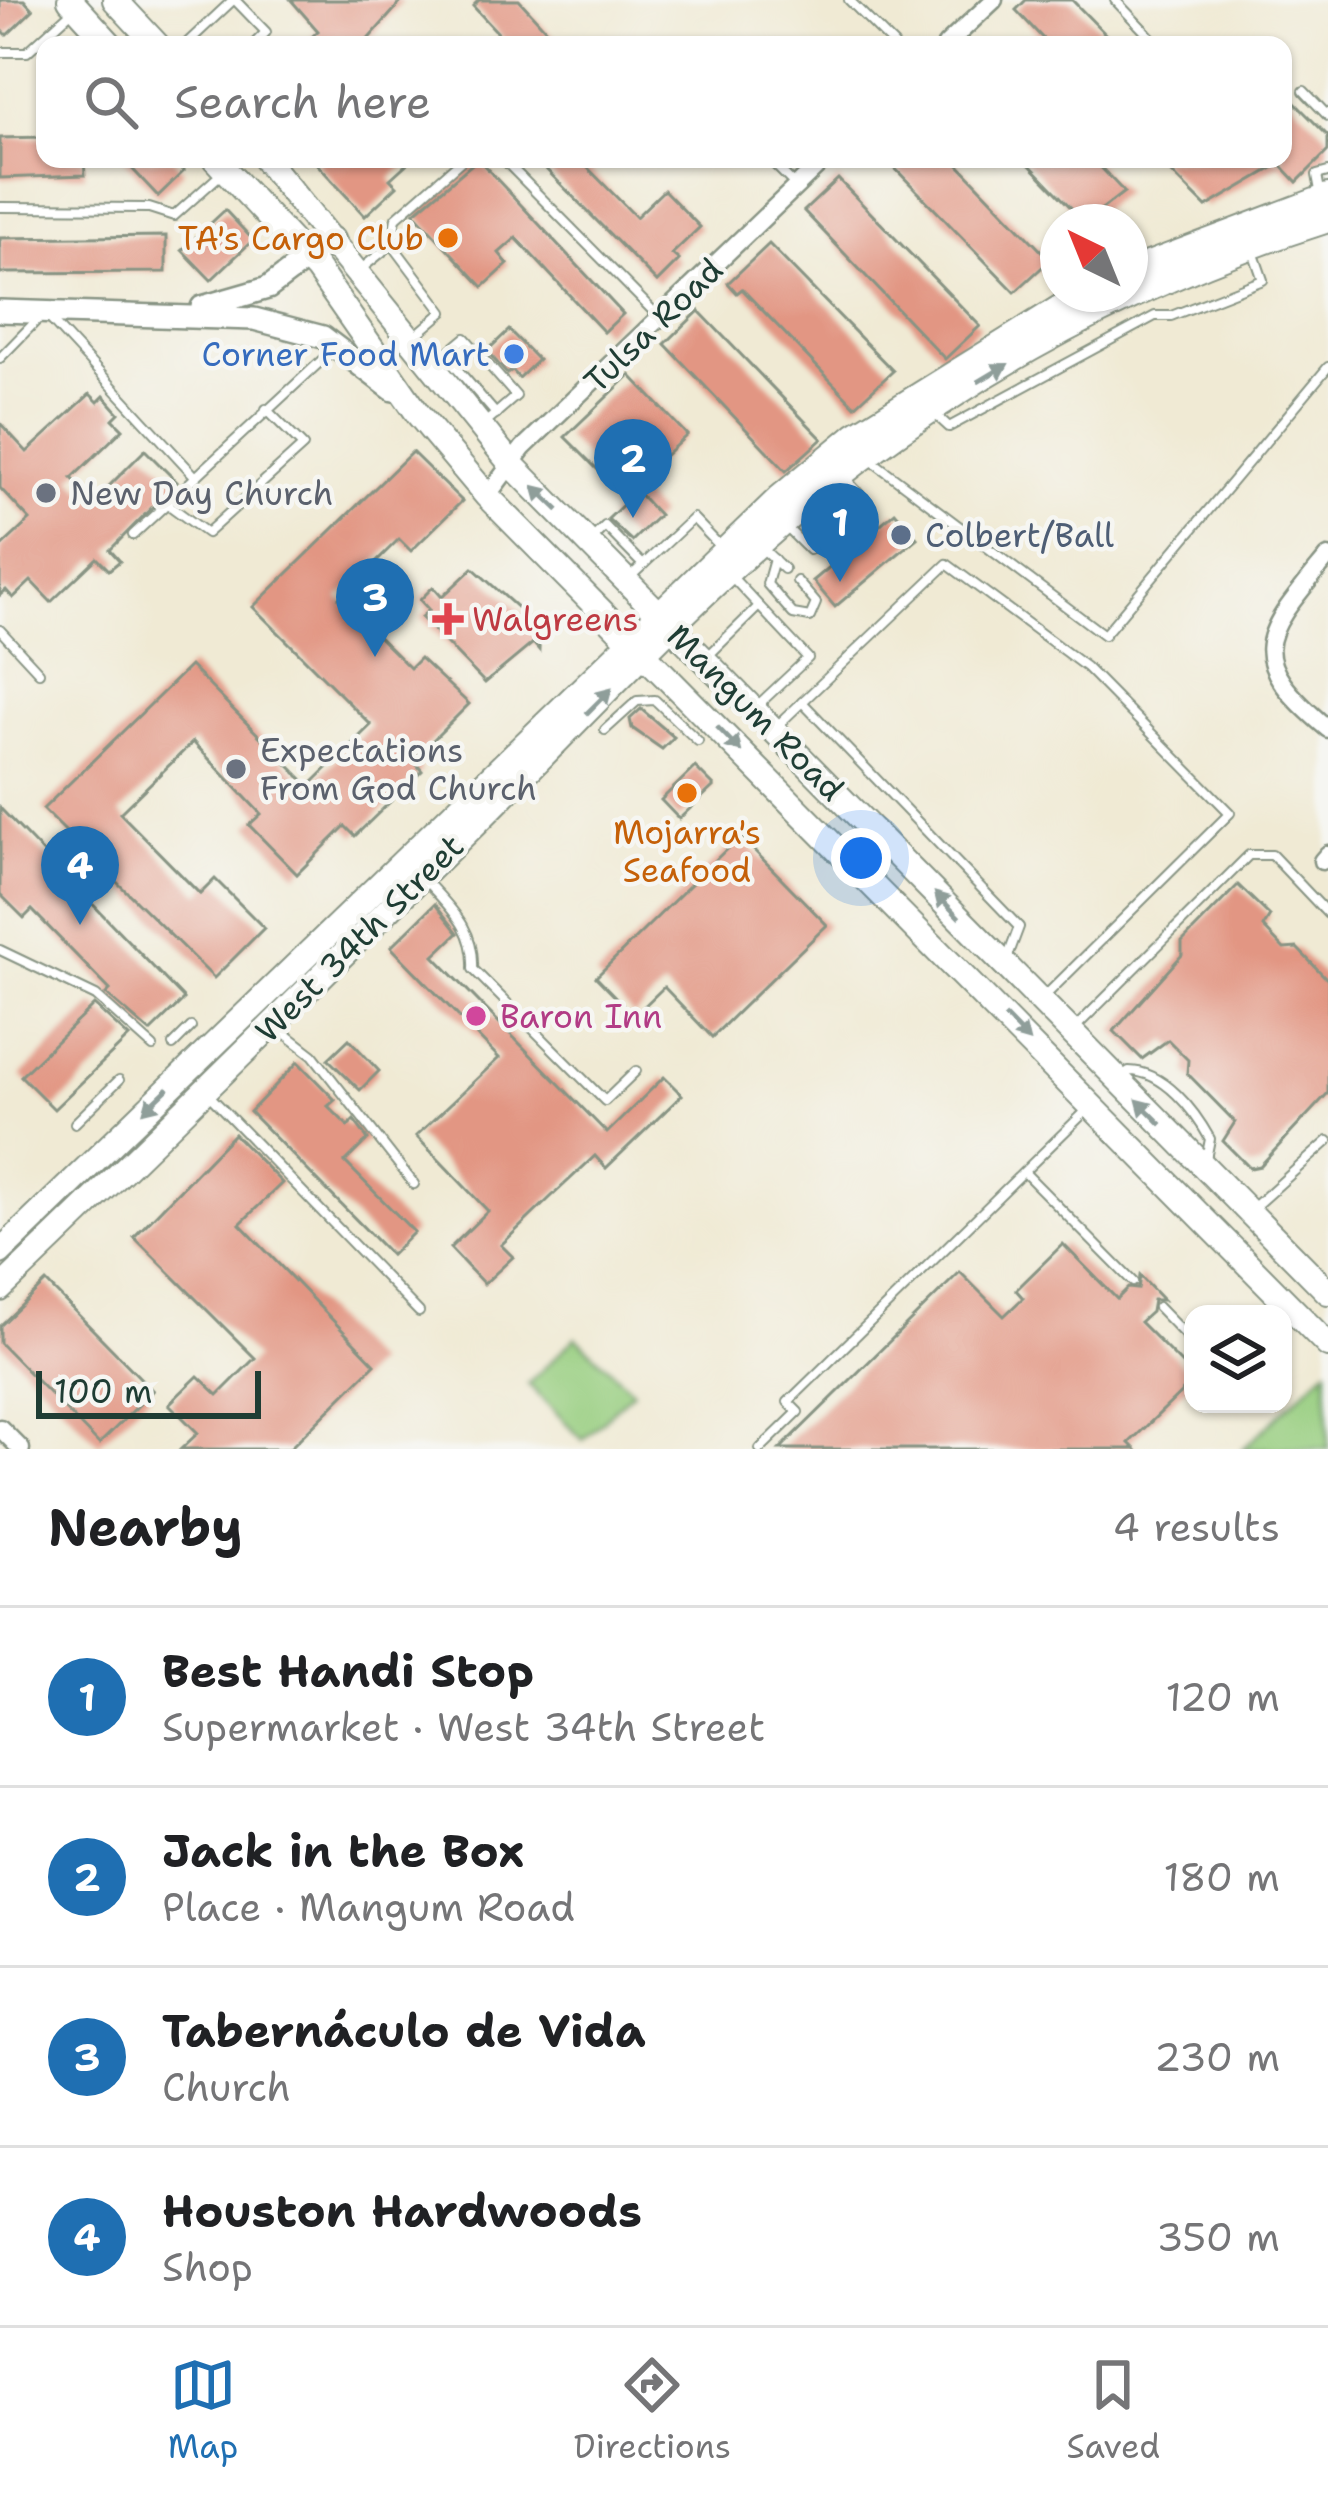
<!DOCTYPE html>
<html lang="en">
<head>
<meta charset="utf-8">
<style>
  body { margin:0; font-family:"Shantell Sans",sans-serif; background:#f6f6f6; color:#202124 }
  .controls { position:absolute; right:36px; bottom:36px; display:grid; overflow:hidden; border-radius:24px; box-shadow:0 3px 9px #0004 }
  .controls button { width:108px; height:108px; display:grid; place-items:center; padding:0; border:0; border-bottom:3px solid #e0e0e0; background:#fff; color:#202124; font:60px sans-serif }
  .compass { position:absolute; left:1040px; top:204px; width:108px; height:108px; border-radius:50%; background:#fff; box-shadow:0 3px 9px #0004; rotate:317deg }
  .scale { position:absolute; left:36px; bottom:30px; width:225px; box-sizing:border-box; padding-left:12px; border:6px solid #1f3d34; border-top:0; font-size:33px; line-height:42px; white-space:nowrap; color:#1f3d34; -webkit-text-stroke:9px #f6f6f2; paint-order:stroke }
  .you { position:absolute; left:861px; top:858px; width:42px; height:42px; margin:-30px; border:9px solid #fff; border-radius:50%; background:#1a73e8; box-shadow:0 0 0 18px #1a73e833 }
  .badge { display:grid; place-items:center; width:78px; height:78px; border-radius:50%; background:#1f6fb2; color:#fff; font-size:39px; font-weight:700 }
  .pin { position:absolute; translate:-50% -99px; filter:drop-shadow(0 3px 6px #0008) }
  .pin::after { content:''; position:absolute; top:63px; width:42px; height:36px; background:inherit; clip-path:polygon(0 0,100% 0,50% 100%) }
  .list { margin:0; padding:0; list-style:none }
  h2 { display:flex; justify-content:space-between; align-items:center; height:156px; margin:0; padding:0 48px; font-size:51px }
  h2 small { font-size:39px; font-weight:400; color:#757577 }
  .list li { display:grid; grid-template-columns:78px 1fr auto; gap:36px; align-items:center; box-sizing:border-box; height:180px; padding:0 48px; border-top:3px solid #e0e0e0 }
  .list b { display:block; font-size:45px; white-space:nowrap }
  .list p { margin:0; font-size:39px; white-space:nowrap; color:#757577 }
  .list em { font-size:39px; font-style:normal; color:#757577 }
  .icon { flex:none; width:66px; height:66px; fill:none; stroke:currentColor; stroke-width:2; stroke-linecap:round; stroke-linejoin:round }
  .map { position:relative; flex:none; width:1328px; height:1449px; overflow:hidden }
  .search { position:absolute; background:#fff; box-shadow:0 3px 9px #0004; left:36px; right:36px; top:36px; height:132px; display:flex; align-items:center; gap:30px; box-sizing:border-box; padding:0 42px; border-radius:24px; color:#757577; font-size:45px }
  .sheet { height:876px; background:#fff }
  nav { display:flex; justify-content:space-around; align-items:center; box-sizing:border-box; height:168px; border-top:3px solid #e0e0e0; background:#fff; font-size:33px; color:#757577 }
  nav a { display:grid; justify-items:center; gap:6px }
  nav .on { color:#1f6fb2 }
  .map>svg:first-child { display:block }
  .green { fill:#98ce80; stroke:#5c865a; stroke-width:3 }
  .building { fill:#e29683 }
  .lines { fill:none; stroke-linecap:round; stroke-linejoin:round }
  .service-casing { stroke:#889484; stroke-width:12 }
  .minor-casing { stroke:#889484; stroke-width:21 }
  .tertiary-casing { stroke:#889484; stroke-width:26 }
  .secondary-casing { stroke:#889484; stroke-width:28 }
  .service { stroke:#fff; stroke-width:8 }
  .minor { stroke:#fff; stroke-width:16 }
  .tertiary { stroke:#fff; stroke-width:21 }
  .secondary { stroke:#fff; stroke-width:24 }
  .oneway { fill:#8f9e9a }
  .food-dot { fill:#e8710a; stroke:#f6f6f2; stroke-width:4.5 }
  .shop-dot { fill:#3f7fe0; stroke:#f6f6f2; stroke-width:4.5 }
  .worship-dot { fill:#6b7280; stroke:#f6f6f2; stroke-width:4.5 }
  .service-dot { fill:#5c6f8a; stroke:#f6f6f2; stroke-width:4.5 }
  .health-dot { fill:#e0444e; stroke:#f6f6f2; stroke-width:4.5 }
  .hotel-dot { fill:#d1479c; stroke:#f6f6f2; stroke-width:4.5 }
  .labels { text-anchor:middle; stroke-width:9; stroke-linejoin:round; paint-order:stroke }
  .food-label { font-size:33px; fill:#c56008; stroke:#f6f6f2; text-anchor:end }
  .street-label { font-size:33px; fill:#1f3d34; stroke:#f6f6f2 }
  .shop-label { font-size:33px; fill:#366cbe; stroke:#f6f6f2; text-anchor:end }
  .worship-label { font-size:33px; fill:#5b616d; stroke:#f6f6f2; text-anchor:start }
  .service-label { font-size:33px; fill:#4e5e75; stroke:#f6f6f2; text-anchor:start }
  .health-label { font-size:33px; fill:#be3a42; stroke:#f6f6f2; text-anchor:start }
  .hotel-label { font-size:33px; fill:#b23c85; stroke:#f6f6f2; text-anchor:start }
</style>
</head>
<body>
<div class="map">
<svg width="1328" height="1449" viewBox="0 0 1328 1449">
  <rect width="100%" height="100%" fill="#f6f6f2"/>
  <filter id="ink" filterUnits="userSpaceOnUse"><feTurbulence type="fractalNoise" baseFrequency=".00833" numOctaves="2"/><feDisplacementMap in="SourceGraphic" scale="24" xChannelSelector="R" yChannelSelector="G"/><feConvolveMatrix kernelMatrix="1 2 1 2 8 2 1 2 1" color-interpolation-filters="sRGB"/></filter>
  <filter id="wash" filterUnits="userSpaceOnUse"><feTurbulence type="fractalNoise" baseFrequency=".004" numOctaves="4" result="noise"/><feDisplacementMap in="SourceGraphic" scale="48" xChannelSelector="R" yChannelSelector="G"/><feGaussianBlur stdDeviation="2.7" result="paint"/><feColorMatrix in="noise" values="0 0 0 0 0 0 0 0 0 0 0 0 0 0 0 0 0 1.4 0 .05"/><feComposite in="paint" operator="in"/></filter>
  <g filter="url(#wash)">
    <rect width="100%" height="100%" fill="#f0ead4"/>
    <g class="green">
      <path d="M576,1337L633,1391L583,1440L528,1384Z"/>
      <path d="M1327,1369L1328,1449H1243Z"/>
    </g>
    <g id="blocks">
      <g class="building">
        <path d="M0,0H24L33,10L7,35L0,28Z"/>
        <path d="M291,0H403L363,45H303L318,31Z"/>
        <path d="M479,0H519L560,45H509L473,6Z"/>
        <path d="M1026,0H1072L1116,45H1049L1016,10Z"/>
        <path d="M1283,91L1328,136V151L1297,182L1280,164L1206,207L1158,159H1283Z"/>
        <path d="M45,137V159H84L85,175L0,178V138Z"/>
        <path d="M123,159H173L184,171L158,196Z"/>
        <path d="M322,159H412L390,179L397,186L365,216L317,164Z"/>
        <path d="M478,159L623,314L604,332L516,238L499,253L508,264L483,287L414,213Z"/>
        <path d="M536,159H579L636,217L664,190L700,227L672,254L679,260L657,282Z"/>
        <path d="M886,159H953L1050,260L1015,292Z"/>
        <path d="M1024,159H1093L1124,192L1085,222Z"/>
        <path d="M838,179L980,326L945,359L804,211Z"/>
        <path d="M225,210L253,240L211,280L182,250Z"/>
        <path d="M166,236V272L0,273V238Z"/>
        <path d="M769,244L893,371L855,406L742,289L737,293L728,283Z"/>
        <path d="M699,311L822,439L786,471L665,344Z"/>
        <path d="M509,330L538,360L519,378L512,370L507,374L487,351Z"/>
        <path d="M630,375L687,435L632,486L659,515L632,541L608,519L628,500L565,437Z"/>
        <path d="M90,394L98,402L104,396L119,413L113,419L123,429L72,478L94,501L145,450L177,482L110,550L120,561L109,570L97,558L51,602L31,581L13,598L6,590L0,595V548L30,520L0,488V423L27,452Z"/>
        <path d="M412,452L462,501L411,551L399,539L339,598L410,668L420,658L469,704L413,760L422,771L355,836L345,826L297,874L249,825L261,814L193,742L120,813L200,894L215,879L264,928L214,978L43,809L190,666L309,786L371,725L253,607Z"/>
        <path d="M895,512L917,538L835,607L813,581Z"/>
        <path d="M473,568L540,628L539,650L533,643L485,683L421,617L429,610L420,600L433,587L442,597Z"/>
        <path d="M641,709L674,737L662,749L632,728L630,719Z"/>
        <path d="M695,767L714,786L679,819L661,800Z"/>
        <path d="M0,808L184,999L150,1032L106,994L110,990L32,910L24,918L0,894Z"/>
        <path d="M740,836L827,925L712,1037L664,987L634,1016L596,977Z"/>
        <path d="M1238,885L1270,916L1263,927L1284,949L1297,948L1328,980V1093L1260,1166L1250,1168L1223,1141L1235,1122L1187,1073L1188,1060L1168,1040L1142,1059L1114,1031L1182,955V942Z"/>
        <path d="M435,904L458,933L434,956L607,1133L664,1077L682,1095L606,1168L595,1156L552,1196L501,1245L513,1257L484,1284L450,1248L488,1211L416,1136L499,1058L391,947Z"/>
        <path d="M94,1005L129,1037L54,1109L21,1076Z"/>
        <path d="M349,1039L379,1071L360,1090L328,1059Z"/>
        <path d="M298,1062L335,1100L328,1106L348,1126L354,1120L368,1139L345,1162L414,1232L391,1255L250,1112Z"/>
        <path d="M234,1134L282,1183L240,1224L375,1364L289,1449H181L198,1433L169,1404L198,1376L218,1395L255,1358L134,1237Z"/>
        <path d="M1063,1244L1117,1299L1128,1288L1138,1289L1140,1276L1163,1300H1153L1151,1312L1140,1322L1193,1375V1381L1129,1443L1135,1449H780L960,1272L1004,1316L1023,1298L1016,1290Z"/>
        <path d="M46,1282L153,1391L99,1444L0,1343V1326Z"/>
      </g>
    </g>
  </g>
  <g filter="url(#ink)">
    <use href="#blocks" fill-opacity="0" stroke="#889484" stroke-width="3"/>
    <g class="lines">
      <defs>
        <g id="service">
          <path d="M235,0L266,32L253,45"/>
          <path d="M849,0L894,45"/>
          <path d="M1115,0L1158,45"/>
          <path d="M185,45L233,0"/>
          <path d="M0,52H27L71,12"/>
          <path d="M1304,91L1328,116"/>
          <path d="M503,159L658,316"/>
          <path d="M769,159L795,185"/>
          <path d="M1321,196L1317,175L1328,172"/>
          <path d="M0,207L149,208L174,216L221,174"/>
          <path d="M392,244L396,218L463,159"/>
          <path d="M361,269L392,244L443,312L416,335"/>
          <path d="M51,320L194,475"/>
          <path d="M445,355L496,414"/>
          <path d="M0,358L41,316"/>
          <path d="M434,364L465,338L516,396L486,422"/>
          <path d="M936,415L949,427L1155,316H1171L1263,280L1254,254"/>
          <path d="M871,460L1104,635L1328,367"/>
          <path d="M166,503L207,533L303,446L266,409"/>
          <path d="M785,526L809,550L867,503L846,479"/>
          <path d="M133,535L335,348"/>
          <path d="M591,540L605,526L643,565L629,578"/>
          <path d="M762,548L784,569"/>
          <path d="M774,559L767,584L793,614L810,617L816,603L797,581"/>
          <path d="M643,565L693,518L719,545"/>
          <path d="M731,576L808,658L758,705"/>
          <path d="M0,630L39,672"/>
          <path d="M709,655L759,606"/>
          <path d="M802,702L1019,927L1007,959"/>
          <path d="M778,725L947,564L1086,667L1230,813L1044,997"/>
          <path d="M605,730L637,701L655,700L698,741"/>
          <path d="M427,882C452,910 475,929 473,969L605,1101L636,1071"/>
          <path d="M0,950L96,996L153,1047"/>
          <path d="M278,1028L313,1055L414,1184"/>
          <path d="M1074,1029L1249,855H1272L1328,914"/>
          <path d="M173,1045L191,1027"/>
          <path d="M1122,1076L1129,1071C1164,1071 1194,1110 1210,1139L1206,1159"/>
          <path d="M206,1092L419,1312"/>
          <path d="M75,1123L119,1080"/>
          <path d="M1024,1172L1133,1282"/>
          <path d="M1254,1207L1328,1141"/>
          <path d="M1158,1307L1193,1343"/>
          <path d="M760,1449L798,1412L788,1402L1087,1110"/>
        </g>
        <g id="minor">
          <path d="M946,45L994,0"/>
          <path d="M487,496L523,448L825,159"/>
          <path d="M1328,557C1263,636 1240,655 1328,729"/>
          <path d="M1322,861L1328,854"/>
          <path d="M0,1428L21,1449"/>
        </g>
        <g id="tertiary">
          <path d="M202,307L268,288L333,239"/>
          <path d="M0,311L254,319L323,337L393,390"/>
        </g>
        <g id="secondary">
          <path d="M70,0L111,45"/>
          <path d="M115,0L157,45"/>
          <path d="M215,159L317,269L418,414L487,496L1328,1345"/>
          <path d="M265,159L511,464L1328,1292"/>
          <path d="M1130,271L1328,196"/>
          <path d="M0,1252L779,498L855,435L1082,294"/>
          <path d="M0,1289C160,1137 316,981 473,826C596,704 717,570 855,464C998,356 1157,274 1328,220"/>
        </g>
      </defs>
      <use href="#service" class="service-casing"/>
      <use href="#minor" class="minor-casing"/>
      <use href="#tertiary" class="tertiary-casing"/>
      <use href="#secondary" class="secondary-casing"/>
      <use href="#service" class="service"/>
      <use href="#minor" class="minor"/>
      <use href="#tertiary" class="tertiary"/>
      <use href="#secondary" class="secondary"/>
    </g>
    <defs><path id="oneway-solid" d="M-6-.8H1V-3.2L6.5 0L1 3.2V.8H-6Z" transform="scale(3)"/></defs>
    <g class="oneway">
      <use href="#oneway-solid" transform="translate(993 373) rotate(-31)"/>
      <use href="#oneway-solid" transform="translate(546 498) rotate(-136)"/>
      <use href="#oneway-solid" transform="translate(599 701) rotate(-45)"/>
      <use href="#oneway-solid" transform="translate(729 739) rotate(46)"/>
      <use href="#oneway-solid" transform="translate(947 905) rotate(-134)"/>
      <use href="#oneway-solid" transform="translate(1017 1029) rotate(46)"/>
      <use href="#oneway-solid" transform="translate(156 1100) rotate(136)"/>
      <use href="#oneway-solid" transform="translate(1149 1112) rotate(-135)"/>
    </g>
  </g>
  <g class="food-dot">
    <circle cx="448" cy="238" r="12"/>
    <circle cx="687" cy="793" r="12"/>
  </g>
  <circle class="shop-dot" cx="514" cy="354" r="12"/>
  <g class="worship-dot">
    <circle cx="46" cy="493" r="12"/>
    <circle cx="236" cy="769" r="12"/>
  </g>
  <circle class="service-dot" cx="901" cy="535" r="12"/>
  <path class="health-dot" d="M442 601h12v12h12v12h-12v12h-12v-12h-12v-12h12z"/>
  <circle class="hotel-dot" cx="476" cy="1016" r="12"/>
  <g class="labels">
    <g class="food-label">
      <text x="424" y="250">TA's Cargo Club</text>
      <text x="687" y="844" text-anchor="middle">Mojarra's<tspan x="687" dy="38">Seafood</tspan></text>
    </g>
    <g class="street-label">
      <text transform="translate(653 325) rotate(-44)" y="12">Tulsa Road</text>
      <text transform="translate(756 712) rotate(45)" y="12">Mangum Road</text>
      <text transform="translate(359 938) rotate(-45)" y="12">West 34th Street</text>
    </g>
    <g class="shop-label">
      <text x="490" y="366">Corner Food Mart</text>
    </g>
    <g class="worship-label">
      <text x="70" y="505">New Day Church</text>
      <text x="260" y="762">Expectations<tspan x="260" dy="38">From God Church</tspan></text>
    </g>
    <g class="service-label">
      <text x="925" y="547">Colbert/Ball</text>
    </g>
    <g class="health-label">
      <text x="472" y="631">Walgreens</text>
    </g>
    <g class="hotel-label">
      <text x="500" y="1028">Baron Inn</text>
    </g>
  </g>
</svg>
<div class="controls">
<button><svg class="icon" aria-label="layers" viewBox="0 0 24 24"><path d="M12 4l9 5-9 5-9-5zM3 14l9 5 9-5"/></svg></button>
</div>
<svg class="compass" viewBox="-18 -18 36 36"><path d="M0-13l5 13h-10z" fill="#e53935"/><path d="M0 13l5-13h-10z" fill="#757577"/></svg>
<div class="scale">100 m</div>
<div class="you"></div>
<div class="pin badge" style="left:840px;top:582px">1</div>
<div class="pin badge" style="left:633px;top:518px">2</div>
<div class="pin badge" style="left:375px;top:657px">3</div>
<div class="pin badge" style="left:80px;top:925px">4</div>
<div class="search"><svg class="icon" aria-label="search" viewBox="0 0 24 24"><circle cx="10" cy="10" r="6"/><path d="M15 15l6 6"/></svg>Search here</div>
</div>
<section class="sheet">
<h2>Nearby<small>4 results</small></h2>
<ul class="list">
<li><span class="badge">1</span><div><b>Best Handi Stop</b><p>Supermarket · West 34th Street</p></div><em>120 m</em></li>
<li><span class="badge">2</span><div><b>Jack in the Box</b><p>Place · Mangum Road</p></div><em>180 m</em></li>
<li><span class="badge">3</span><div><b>Tabernáculo de Vida</b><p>Church</p></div><em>230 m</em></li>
<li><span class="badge">4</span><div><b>Houston Hardwoods</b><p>Shop</p></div><em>350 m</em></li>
</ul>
</section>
<nav>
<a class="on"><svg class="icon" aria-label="map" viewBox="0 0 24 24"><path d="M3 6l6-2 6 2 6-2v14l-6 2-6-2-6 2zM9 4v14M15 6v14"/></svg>Map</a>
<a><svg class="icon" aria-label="directions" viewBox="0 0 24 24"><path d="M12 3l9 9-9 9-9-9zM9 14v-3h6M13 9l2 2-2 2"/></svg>Directions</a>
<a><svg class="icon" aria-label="saved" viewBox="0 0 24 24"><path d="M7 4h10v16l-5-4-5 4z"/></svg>Saved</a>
</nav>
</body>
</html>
